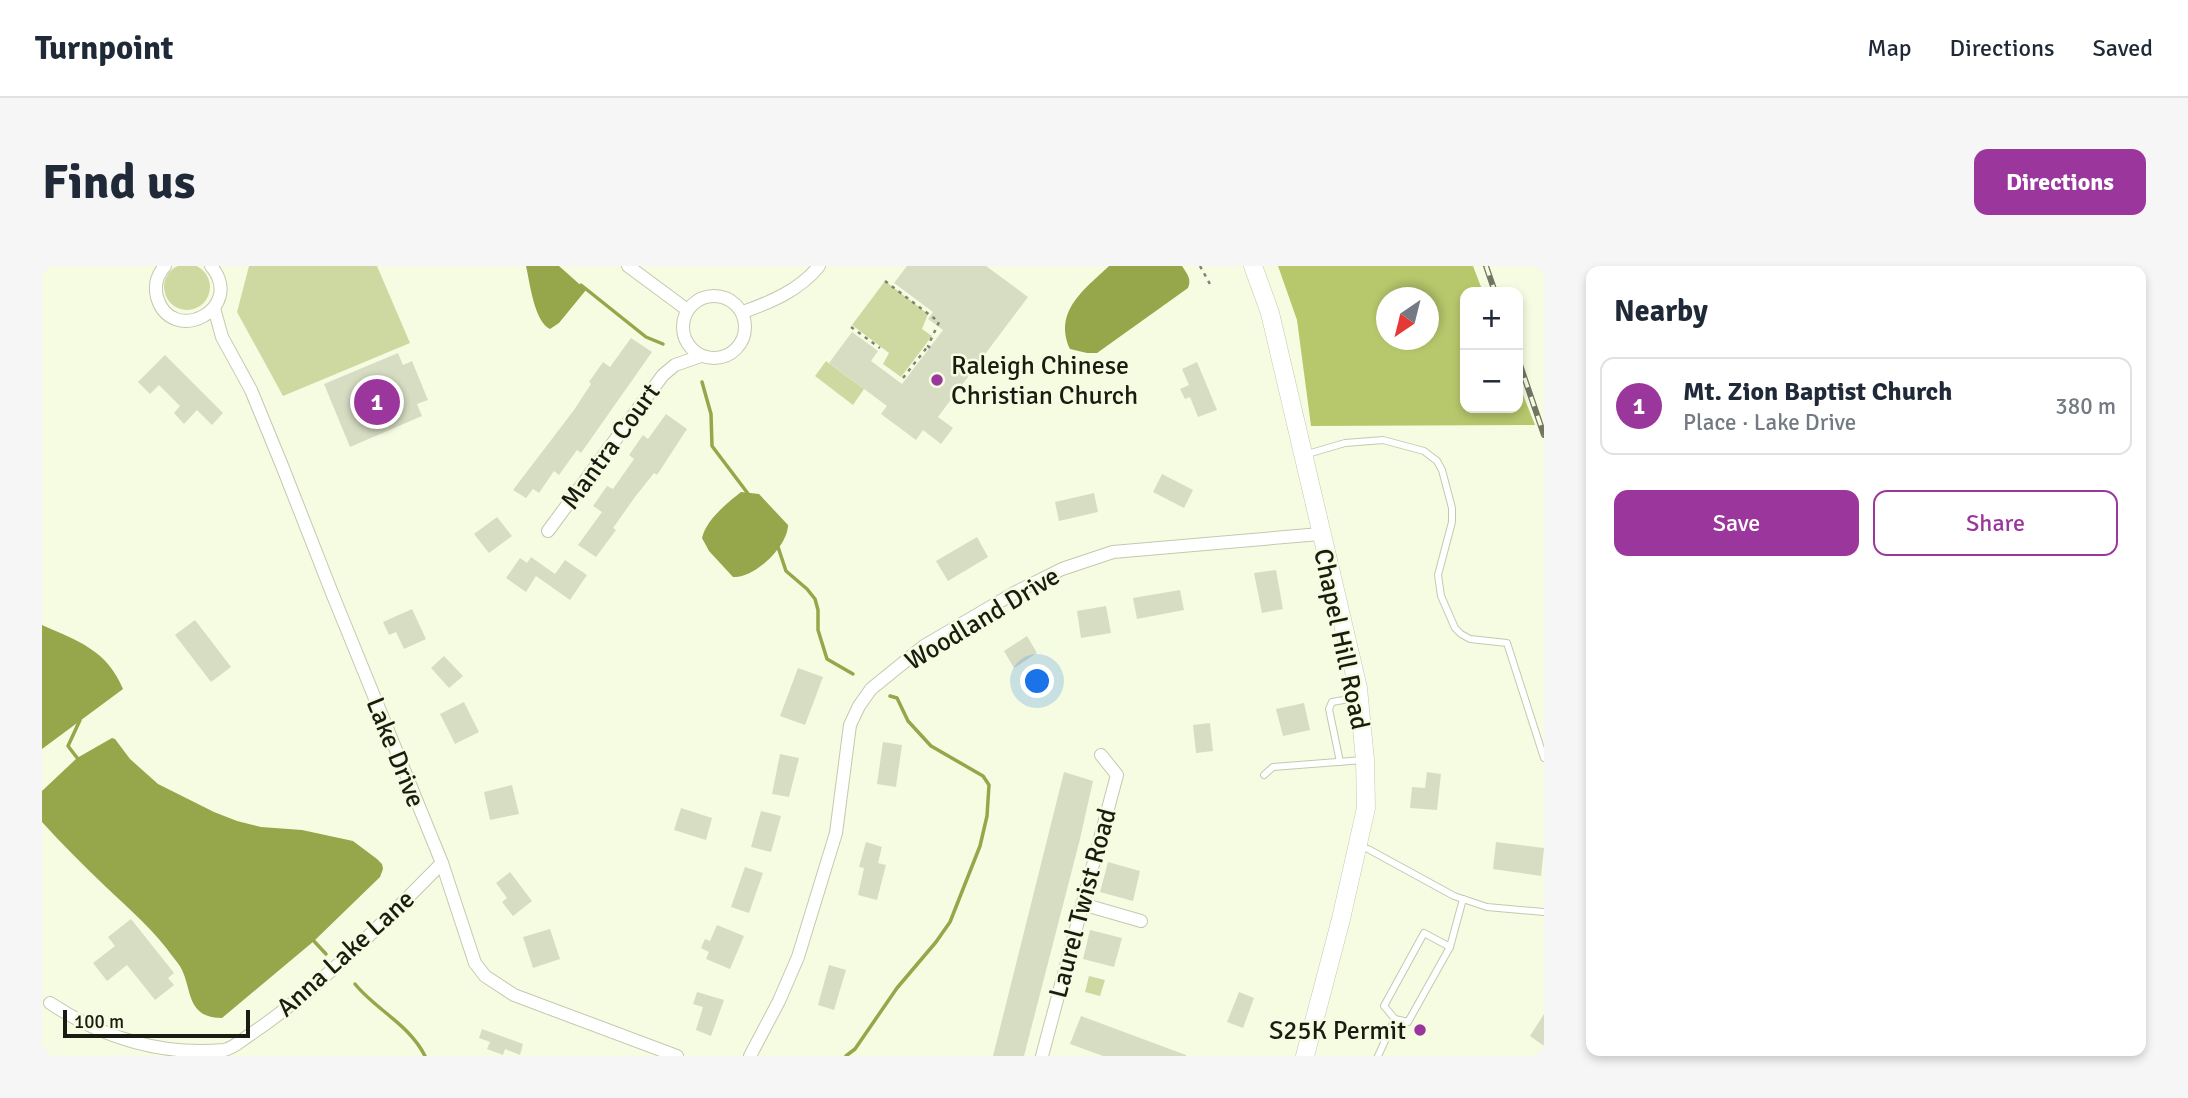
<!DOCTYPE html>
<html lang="en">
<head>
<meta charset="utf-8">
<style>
  body { margin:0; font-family:Signika,sans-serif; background:#f6f6f7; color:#1f2937 }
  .controls { position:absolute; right:21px; top:21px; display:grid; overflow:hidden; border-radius:14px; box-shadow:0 4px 10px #0003 }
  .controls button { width:63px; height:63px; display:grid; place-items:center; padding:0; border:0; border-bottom:2px solid #e0e1e3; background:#fff; color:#1f2937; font:35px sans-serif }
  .compass { position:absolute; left:1334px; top:21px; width:63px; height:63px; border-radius:50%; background:#fff; box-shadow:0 4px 10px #0003; rotate:215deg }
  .scale { position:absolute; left:21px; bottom:18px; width:187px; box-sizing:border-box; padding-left:7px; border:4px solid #1a1c12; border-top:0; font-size:19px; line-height:24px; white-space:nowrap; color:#1a1c12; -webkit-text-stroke:5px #f6fce1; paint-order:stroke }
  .you { position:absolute; left:996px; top:416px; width:24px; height:24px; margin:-18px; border:5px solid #fff; border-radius:50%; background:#1a73e8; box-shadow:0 0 0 10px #1a73e833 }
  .badge { display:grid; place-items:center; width:46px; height:46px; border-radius:50%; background:#9b379c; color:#fff; font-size:23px; font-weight:700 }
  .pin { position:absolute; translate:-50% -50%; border:4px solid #fff; box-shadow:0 2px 7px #0006 }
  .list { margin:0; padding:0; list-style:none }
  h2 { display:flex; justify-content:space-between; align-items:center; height:91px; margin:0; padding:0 28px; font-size:30px }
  h2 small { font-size:23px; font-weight:400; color:#747a83 }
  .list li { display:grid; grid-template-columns:46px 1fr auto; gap:21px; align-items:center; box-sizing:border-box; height:98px; margin:0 14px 14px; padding:0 14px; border:2px solid #e0e1e3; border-radius:14px }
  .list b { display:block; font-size:26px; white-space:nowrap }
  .list p { margin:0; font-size:23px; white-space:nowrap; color:#747a83 }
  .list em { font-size:23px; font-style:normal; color:#747a83 }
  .actions { display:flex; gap:14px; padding:21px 28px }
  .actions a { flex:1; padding:16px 0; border:2px solid #9b379c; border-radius:14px; text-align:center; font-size:24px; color:#9b379c }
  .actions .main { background:#9b379c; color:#fff }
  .map { position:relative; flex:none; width:1502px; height:790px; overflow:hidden; border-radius:14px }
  header { display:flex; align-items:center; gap:42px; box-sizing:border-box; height:98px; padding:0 35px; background:#fff; border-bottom:2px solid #e0e1e3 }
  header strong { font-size:33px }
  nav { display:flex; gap:38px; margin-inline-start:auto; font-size:24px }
  .intro { display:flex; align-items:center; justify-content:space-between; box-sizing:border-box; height:168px; padding:0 42px }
  h1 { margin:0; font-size:49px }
  .button { padding:18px 32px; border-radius:14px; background:#9b379c; color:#fff; font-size:24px; font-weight:700 }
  main { display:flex; gap:42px; padding:0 42px }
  aside { flex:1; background:#fff; border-radius:14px; box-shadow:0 4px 10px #0003 }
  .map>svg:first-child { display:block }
  .green { fill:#cdd9a1 }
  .forest { fill:#b7c86c; fill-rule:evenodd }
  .water { fill:#96a64a }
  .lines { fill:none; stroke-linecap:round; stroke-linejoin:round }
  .stream { stroke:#96a64a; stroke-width:3.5 }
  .building { fill:#d7ddc3 }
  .service-casing { stroke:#c3c9af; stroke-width:8 }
  .minor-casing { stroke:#c3c9af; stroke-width:14 }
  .secondary-casing { stroke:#c3c9af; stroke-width:19 }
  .path { stroke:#7f8371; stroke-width:2.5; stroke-dasharray:3.5 5; stroke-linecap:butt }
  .service { stroke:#fff; stroke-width:6 }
  .minor { stroke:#fff; stroke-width:12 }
  .secondary { stroke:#fff; stroke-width:18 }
  .rail-casing { stroke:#727564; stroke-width:6 }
  .rail { stroke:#f6fce1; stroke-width:3.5; stroke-dasharray:10; stroke-linecap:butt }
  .poi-dot { fill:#9b379c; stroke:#f6fce1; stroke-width:2.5 }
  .labels { text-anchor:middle; stroke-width:5; stroke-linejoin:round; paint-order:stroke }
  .poi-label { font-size:26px; fill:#1a1c12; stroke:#f6fce1; text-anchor:start }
  .street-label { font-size:26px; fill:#1a1c12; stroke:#f6fce1 }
</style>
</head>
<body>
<header>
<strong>Turnpoint</strong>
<nav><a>Map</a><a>Directions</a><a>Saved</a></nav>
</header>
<div class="intro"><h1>Find us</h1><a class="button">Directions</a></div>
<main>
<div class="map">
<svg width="1502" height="790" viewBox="0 0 1502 790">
  <rect width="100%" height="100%" fill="#f6fce1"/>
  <g class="green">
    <circle cx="145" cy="21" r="23"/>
    <path d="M207,0H335L368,77L241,130L195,46Z"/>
    <path d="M843,15L886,48L880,63L890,70L859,111L841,98L847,87L810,59Z"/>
    <path d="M784,95L822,123L811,139L773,110Z"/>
    <path d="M1047,710L1063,714L1058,730L1043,726Z"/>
  </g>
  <path class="forest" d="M1236,0H1431L1441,26H1423V142H1476V116L1493,159L1269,160L1255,54ZM1344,32H1386V74H1344Z"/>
  <g class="water">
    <path d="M484,0H517L544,24L517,57L508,63C492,55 488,17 484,0Z"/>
    <path d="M1067,0H1140C1145,8 1150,13 1146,22L1055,87H1045L1028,83C1011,45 1043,23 1067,0Z"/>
    <path d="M699,226L717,228L746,259C746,280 712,313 691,311L667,285L660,272C664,254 685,237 699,226Z"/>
    <path d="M0,359C36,375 65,384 81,423L0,483Z"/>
    <path d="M70,472L73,473L88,493L116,518L172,546L195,555L219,561L260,564L311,575L335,593L340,598L341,603L338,611L272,675L180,752C145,752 150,725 140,704C138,699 134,695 131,691C113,665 87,643 64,621C42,600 21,579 0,556V525L35,492Z"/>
  </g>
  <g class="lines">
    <g class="stream">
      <path d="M539,19L604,71L621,78"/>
      <path d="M660,116L669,148L670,180L707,229"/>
      <path d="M735,278L744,305L765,323L773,333L776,344V364L785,393L811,408"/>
      <path d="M36,452L38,454L26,480L36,493"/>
      <path d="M270,673L284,688"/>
      <path d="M313,718C334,744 367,758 383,790"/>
      <path d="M804,790L813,783L855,722L894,676L908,656L938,580L945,550L947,519L941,510L889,480L866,455L855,432L848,430"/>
    </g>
  </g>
  <g class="building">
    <path d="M865,0H944L986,31L896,151L911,162L899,178L881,164L874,174L839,148L845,140L787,97L810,66L836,85L829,95L860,118L901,64L886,53L891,46L852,17Z"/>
    <path d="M589,72L610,86L539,187L535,184L517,209L512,205L497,227L491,223L484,232L471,224L532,144L549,118L547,116L561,96L568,101Z"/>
    <path d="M356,87L361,99L370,95L386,134L375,138L380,150L308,181L282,118Z"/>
    <path d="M123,89L181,147L170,159L155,144L142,158L132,147L138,140L117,119L108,128L96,116Z"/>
    <path d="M1155,96L1175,144L1156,151L1148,131L1143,133L1138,123L1147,119L1140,103Z"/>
    <path d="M624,148L645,163L615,209L612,207L593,231L571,262L574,264L554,291L536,279L560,246L551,240L565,220L571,223L592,193L587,189L601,169L606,173Z"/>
    <path d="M1120,208L1151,224L1142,242L1111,226Z"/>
    <path d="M1052,227L1056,246L1017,255L1013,236Z"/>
    <path d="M455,251L470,270L447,287L432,268Z"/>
    <path d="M935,271L946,291L906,315L894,295Z"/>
    <path d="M489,291L513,308L523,294L545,309L528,334L494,310L484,326L464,312L478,292L485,297Z"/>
    <path d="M1234,304L1241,343L1220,347L1212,307Z"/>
    <path d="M1138,324L1142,344L1095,353L1091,332Z"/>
    <path d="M1064,340L1069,367L1039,372L1035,345Z"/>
    <path d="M370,343L384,373L362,383L354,366L347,369L341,356Z"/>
    <path d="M153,354L189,401L169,416L133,369Z"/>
    <path d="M985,370L995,387L972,402L962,385Z"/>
    <path d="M402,390L421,410L407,422L389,402Z"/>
    <path d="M756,402L781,411L763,459L738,450Z"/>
    <path d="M422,436L437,466L413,478L398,448Z"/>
    <path d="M1262,437L1268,464L1241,470L1234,443Z"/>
    <path d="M1168,457L1171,485L1154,487L1151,459Z"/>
    <path d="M841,476L860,479L854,521L835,518Z"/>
    <path d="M738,488L757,492L747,531L730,528Z"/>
    <path d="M1022,506L1051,515L1038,573L982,790H951Z"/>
    <path d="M1385,506L1399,508L1395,544L1368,542L1370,521L1383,522Z"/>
    <path d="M470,519L477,548L448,554L442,526Z"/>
    <path d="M639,542L670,552L664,574L632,564Z"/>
    <path d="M719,545L739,550L729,586L709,581Z"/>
    <path d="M824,576L840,581L836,597L844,599L835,634L816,629L822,602L817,601Z"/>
    <path d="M1454,576L1502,582L1499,610L1451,603Z"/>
    <path d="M1066,596L1098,605L1091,635L1058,626Z"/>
    <path d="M703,601L721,607L707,647L689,641Z"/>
    <path d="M468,606L490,635L471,650L460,636L465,632L454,617Z"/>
    <path d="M89,653L132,707L126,712L132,719L113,734L85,699L65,715L51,697L73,680L66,671Z"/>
    <path d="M675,659L702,670L688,703L664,693L667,686L659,682L663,673L668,675Z"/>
    <path d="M508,663L518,693L491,702L481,671Z"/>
    <path d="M1048,664L1080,672L1072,701L1041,693Z"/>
    <path d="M787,699L804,704L792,744L776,739Z"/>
    <path d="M655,726L682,734L669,770L654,764L661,741L651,738Z"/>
    <path d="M1197,726L1212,732L1201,762L1185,756Z"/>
    <path d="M1502,748V780L1488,770Z"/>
    <path d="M1039,750L1144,789V790H1061L1028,778Z"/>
    <path d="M440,763L481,778L478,789L463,783L461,789L445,783L448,776L437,772Z"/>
  </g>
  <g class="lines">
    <defs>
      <g id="service">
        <path d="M1262,189L1303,177L1341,174L1382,185L1395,195L1400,204L1410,242V256L1396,309L1399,330L1413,362L1419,368L1428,373L1465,377L1502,492"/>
        <path d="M1298,496L1287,443L1290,436L1313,432"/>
        <path d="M1222,509L1231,501L1321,494"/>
        <path d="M1317,580L1326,583L1412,630L1445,641L1502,646"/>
        <path d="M1382,667L1408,681L1366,756L1353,753L1342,740Z"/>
        <path d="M1408,681L1421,633"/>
        <path d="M1336,790L1353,753"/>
      </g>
      <g id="minor">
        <path d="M123,0C115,9 112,19 115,31C129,81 205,43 169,0"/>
        <path d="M586,0L644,43"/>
        <circle cx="672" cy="61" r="31"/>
        <path d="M172,42L180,71L209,124L241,202L290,327L400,597L433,697L443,710L472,729L635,790"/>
        <path d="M701,46C729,36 758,24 777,0"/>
        <path d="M506,265L621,109L633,99L659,90"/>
        <path d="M1040,638L1099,655"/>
        <path d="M8,737C59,771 119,790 182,784C192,782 201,773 209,768C276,723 343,655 400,597"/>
        <path d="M708,790L737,735L756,691L794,567L808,459L817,440L829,423L882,380L974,326L1020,303L1071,286L1278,268"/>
        <path d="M1000,790L1075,509L1059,489"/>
      </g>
      <path id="secondary" d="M1211,0L1228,47L1316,422L1323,494L1324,542L1299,653L1263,790"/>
    </defs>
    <use href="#service" class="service-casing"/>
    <use href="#minor" class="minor-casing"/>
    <use href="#secondary" class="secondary-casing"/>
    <g class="path">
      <path d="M1158,0L1169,20"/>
      <path d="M843,15L897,56L886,80L888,82"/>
      <path d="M809,61L838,82"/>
      <path d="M861,112L886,80"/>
    </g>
    <use href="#service" class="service"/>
    <use href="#minor" class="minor"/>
    <use href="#secondary" class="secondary"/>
    <defs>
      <g id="rail">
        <path d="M1444,0L1453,26"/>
        <path d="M1476,93L1502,169"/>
      </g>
    </defs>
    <use href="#rail" class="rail-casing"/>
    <use href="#rail" class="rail"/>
  </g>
  <g class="poi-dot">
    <circle cx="895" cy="114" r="7"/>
    <circle cx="1378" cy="764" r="7"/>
  </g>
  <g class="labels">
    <g class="poi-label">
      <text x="909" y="108">Raleigh Chinese<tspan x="909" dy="30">Christian Church</tspan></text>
      <text x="1364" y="773" text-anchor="end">S25K Permit</text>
    </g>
    <g class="street-label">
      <text transform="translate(568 180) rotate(-54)" y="9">Mantra Court</text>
      <text transform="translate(940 352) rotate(-31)" y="9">Woodland Drive</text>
      <text transform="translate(1300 373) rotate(78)" y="9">Chapel Hill Road</text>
      <text transform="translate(354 486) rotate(68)" y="9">Lake Drive</text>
      <text transform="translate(1040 637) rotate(-75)" y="9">Laurel Twist Road</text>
      <text transform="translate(303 687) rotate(-42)" y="9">Anna Lake Lane</text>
    </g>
  </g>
</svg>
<div class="controls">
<button>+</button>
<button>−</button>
</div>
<svg class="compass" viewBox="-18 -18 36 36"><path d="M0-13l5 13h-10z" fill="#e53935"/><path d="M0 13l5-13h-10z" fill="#747a83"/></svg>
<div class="scale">100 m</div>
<div class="you"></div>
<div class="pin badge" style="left:335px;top:136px">1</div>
</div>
<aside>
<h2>Nearby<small></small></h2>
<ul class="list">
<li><span class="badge">1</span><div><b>Mt. Zion Baptist Church</b><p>Place · Lake Drive</p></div><em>380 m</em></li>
</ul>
<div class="actions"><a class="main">Save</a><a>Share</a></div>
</aside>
</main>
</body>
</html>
